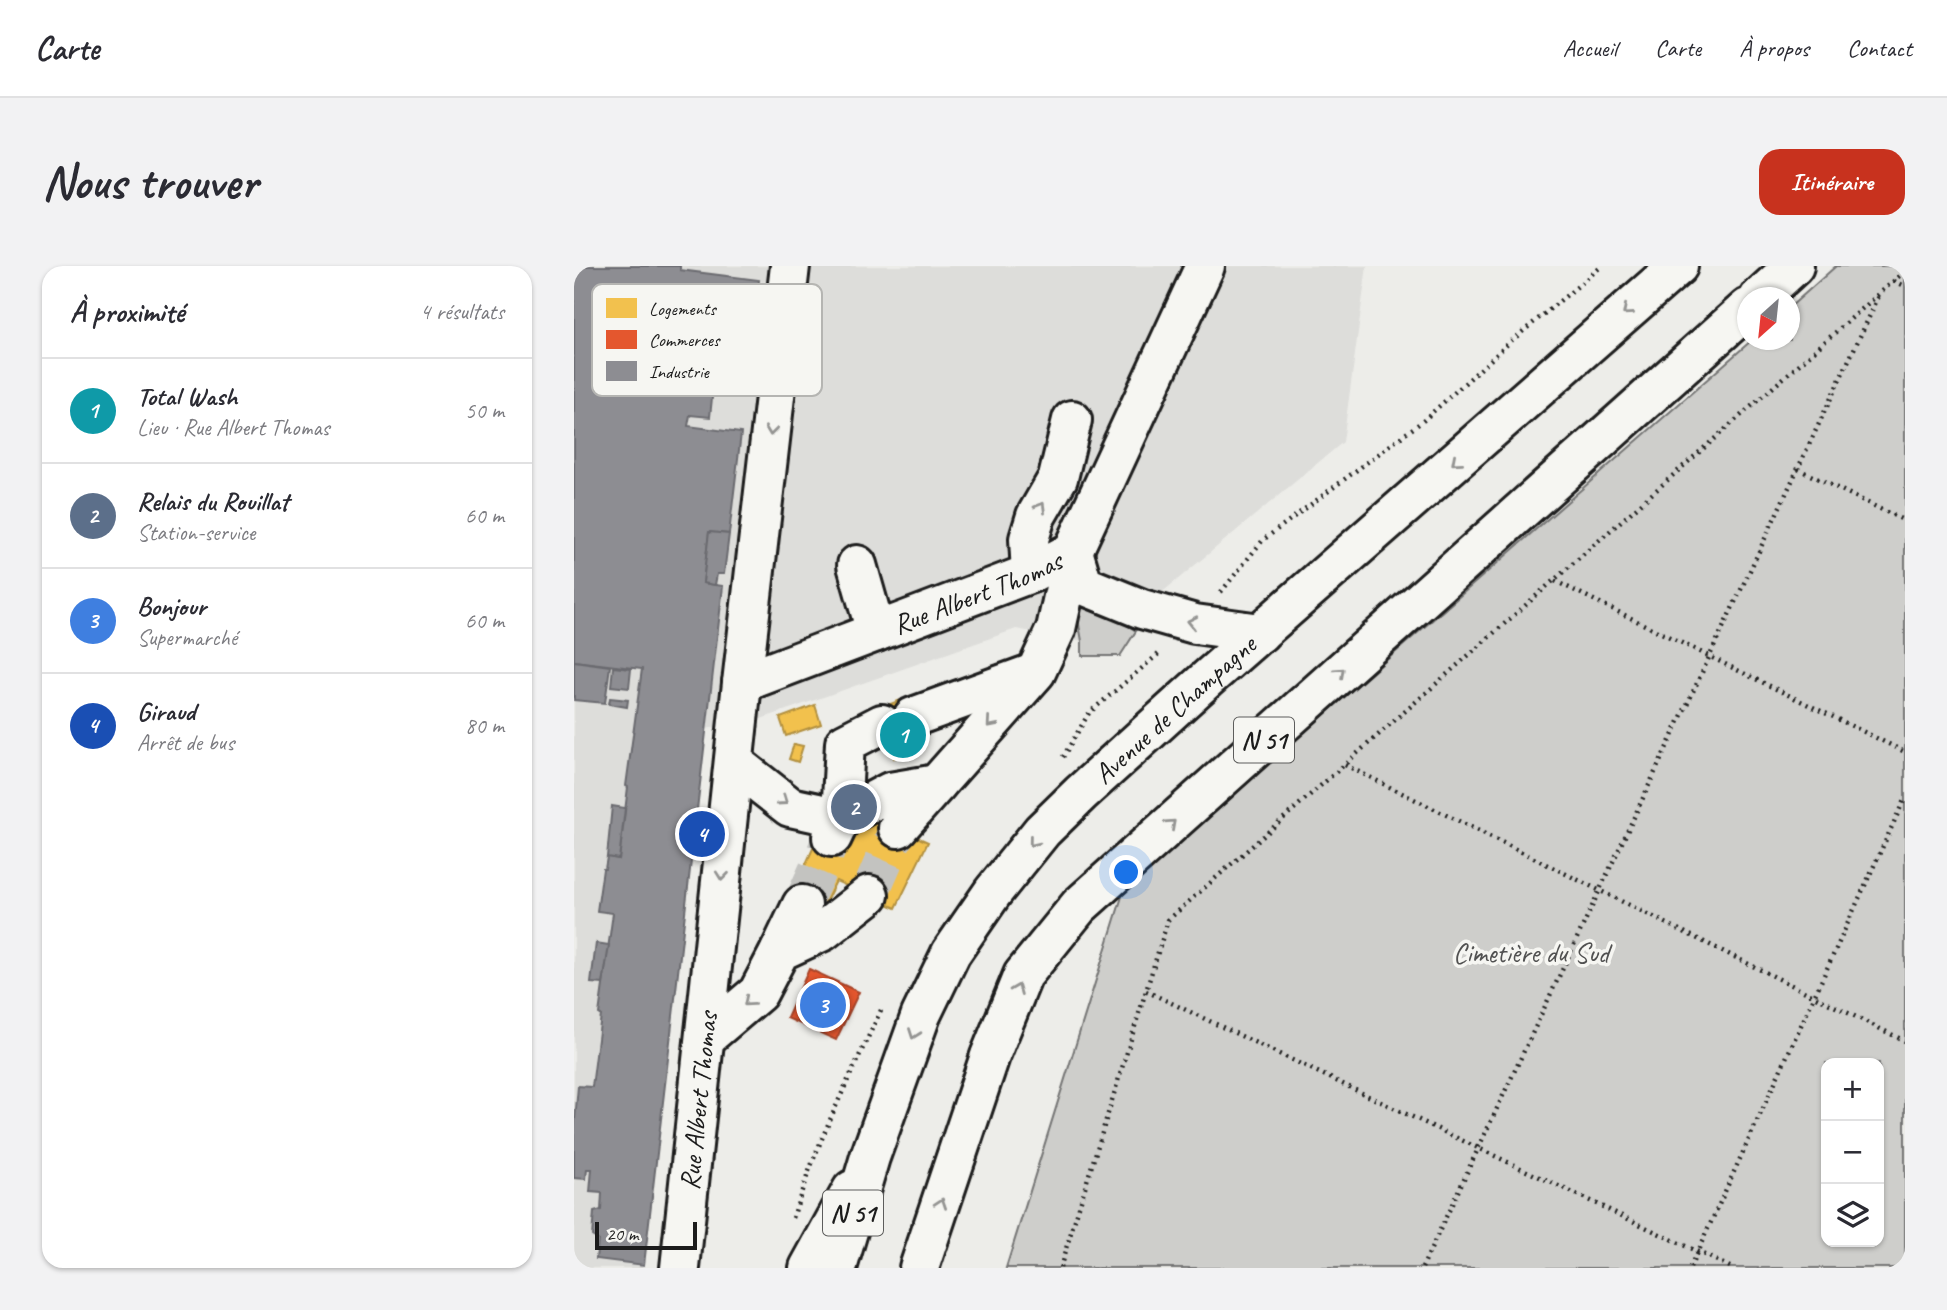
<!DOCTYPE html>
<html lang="fr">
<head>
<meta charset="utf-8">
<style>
  body { margin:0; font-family:Caveat,sans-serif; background:#f2f2f3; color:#2b2b33 }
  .controls { position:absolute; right:21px; bottom:21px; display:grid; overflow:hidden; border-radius:14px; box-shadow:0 2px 5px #0004 }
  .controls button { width:63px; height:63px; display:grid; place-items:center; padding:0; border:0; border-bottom:2px solid #e1e1e2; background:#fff; color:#2b2b33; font:35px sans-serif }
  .compass { position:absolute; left:1163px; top:21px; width:63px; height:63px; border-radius:50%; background:#fff; box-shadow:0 2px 5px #0004; rotate:207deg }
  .scale { position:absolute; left:21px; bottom:18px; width:102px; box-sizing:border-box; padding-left:7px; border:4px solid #1c1c1c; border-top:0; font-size:19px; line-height:24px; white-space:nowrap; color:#1c1c1c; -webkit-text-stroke:5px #f6f6f2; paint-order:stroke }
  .you { position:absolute; left:553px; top:607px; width:24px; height:24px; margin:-18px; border:5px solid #fff; border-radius:50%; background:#1a73e8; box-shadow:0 0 0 10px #1a73e833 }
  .badge { display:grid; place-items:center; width:46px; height:46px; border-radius:50%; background:#c8321e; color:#fff; font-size:23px; font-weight:700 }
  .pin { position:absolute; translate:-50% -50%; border:4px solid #fff; box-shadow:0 2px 7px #0006 }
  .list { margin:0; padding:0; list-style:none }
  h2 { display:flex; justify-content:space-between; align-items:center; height:91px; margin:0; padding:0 28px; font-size:30px }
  h2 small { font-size:23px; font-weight:400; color:#7c7c81 }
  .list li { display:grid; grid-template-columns:46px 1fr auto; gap:21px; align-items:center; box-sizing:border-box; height:105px; padding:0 28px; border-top:2px solid #e1e1e2 }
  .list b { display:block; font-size:26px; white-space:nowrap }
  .list p { margin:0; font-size:23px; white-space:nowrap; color:#7c7c81 }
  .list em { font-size:23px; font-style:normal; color:#7c7c81 }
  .icon { flex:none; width:38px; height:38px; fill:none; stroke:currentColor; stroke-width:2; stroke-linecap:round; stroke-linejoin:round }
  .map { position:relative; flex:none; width:1331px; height:1002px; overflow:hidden; border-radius:21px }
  header { display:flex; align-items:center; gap:42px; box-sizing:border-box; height:98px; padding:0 35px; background:#fff; border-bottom:2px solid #e1e1e2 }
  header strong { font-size:33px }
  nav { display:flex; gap:38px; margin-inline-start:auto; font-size:24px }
  .intro { display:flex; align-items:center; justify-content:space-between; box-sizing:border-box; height:168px; padding:0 42px }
  h1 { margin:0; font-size:49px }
  .button { padding:18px 32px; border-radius:21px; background:#c8321e; color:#fff; font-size:24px; font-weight:700 }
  main { display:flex; gap:42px; padding:0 42px }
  aside { flex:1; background:#fff; border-radius:21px; box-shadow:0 2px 5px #0004 }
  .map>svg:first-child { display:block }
  .built { fill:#ddddda }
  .green { fill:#cececb; stroke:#757574; stroke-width:2; fill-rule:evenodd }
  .homes { fill:#f2c14e; stroke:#b2903f; stroke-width:2 }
  .shops { fill:#e4572e; stroke:#a84529; stroke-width:2 }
  .industry { fill:#8d8d92; stroke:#6b6b6f; stroke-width:2 }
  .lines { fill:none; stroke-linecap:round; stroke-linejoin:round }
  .minor-tunnel { stroke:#c3c3c0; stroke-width:38; stroke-dasharray:38 19; stroke-linecap:butt }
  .minor-casing { stroke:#1c1c1c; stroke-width:44 }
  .major-casing { stroke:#1c1c1c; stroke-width:44 }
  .path { stroke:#1c1c1c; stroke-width:4.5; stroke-dasharray:2 5; stroke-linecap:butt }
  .minor { stroke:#f6f6f2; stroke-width:38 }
  .major { stroke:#f6f6f2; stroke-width:38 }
  .oneway { stroke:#949492 }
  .labels { text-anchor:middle; stroke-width:7; stroke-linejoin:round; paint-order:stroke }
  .shield { fill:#f6f6f2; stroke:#5d5d5c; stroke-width:2 }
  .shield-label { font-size:26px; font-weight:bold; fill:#1c1c1c }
  .street-label { font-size:28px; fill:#1c1c1c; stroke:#f6f6f2 }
  .park-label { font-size:28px; fill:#515151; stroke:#f6f6f2 }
  .key { fill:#f6f6f2; stroke:#b5b5b2; stroke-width:2 }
  .key-label { font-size:19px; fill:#1c1c1c }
</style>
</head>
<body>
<header>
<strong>Carte</strong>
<nav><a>Accueil</a><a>Carte</a><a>À propos</a><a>Contact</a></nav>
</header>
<div class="intro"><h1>Nous trouver</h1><a class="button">Itinéraire</a></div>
<main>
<aside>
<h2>À proximité<small>4 résultats</small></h2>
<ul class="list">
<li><span class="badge" style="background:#0f9aa8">1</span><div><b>Total Wash</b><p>Lieu · Rue Albert Thomas</p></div><em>50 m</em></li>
<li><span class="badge" style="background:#5c6f8a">2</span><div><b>Relais du Rouillat</b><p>Station-service</p></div><em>60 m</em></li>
<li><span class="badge" style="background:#3f7fe0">3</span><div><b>Bonjour</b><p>Supermarché</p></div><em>60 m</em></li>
<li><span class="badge" style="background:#1a4fb4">4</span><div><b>Giraud</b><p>Arrêt de bus</p></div><em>80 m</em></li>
</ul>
</aside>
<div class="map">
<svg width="1331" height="1002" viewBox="0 0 1331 1002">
  <rect width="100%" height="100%" fill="#edede9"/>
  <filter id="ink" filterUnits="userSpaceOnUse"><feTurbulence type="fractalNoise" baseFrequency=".0143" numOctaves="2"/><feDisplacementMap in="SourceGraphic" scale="14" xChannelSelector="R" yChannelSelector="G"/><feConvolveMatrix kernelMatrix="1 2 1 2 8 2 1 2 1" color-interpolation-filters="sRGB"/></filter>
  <g filter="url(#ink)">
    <path class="built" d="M0,0H793L769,176L526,378L442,363L187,453L132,463L69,1002H0Z"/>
    <g class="green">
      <path d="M1262,0H1331V1002H432L550,624L1178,74H1216V41ZM1252,797H1305V976H1252Z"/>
      <path d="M517,335L562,365L546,390H508V375L502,342Z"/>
    </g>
    <g class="homes">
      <path d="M332,432L350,481L320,492L303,443Z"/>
      <path d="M241,439L247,458L212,470L206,452Z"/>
      <path d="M220,478L229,480L224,496L215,493Z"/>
      <path d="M292,548L354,576L322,642L262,615L246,647L216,633L246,567L277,581Z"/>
    </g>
    <path class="shops" d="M235,703L285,726L262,774L213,752Z"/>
    <g class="industry">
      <path d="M0,0H106V4L185,14L174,105L122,99L119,119L139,122L136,151L116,149L114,160L167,167L155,268L135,266L129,317L149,320L70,999L22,993L24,974L18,970L20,946L27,944L28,927L16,926L18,903H13L12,913L0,912V866L4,820L18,821L27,749L25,748L39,647L23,645L29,603H31L33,591L45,593L54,521L52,520L68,403L0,395Z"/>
      <path d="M135,266L155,268L150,308H143L141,319L129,317Z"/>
      <path d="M0,395L36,400L31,437L0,434Z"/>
      <path d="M39,401L57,403L55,422L37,420Z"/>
      <path d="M36,432L54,434L53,441L35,438Z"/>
      <path d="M38,540L51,542L45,593L33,591Z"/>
      <path d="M22,677L35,679L29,718L17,717Z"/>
    </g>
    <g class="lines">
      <g class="minor-tunnel">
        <path d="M295,629L324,562"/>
        <path d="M228,639L258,572"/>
      </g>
      <defs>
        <g id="minor">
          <path d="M499,285L509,319L568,343L621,358L686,367"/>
          <path d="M283,299L302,366"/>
          <path d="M457,307L455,273L462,250L484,212L498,154"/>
          <path id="s1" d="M168,417L457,307L499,285L631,0"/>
          <path d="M339,451L457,408"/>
          <path d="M160,497L216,541L267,552L271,477L308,458"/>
          <path d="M324,562L462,406L482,363L499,285"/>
          <path d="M258,571L267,552L316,526L363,518"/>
          <path d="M206,685L228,639"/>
          <path d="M131,772L184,727L206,685L249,665L295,629"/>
          <path id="s2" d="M106,1002L168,417L216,0"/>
          <path d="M235,1002L278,924"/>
        </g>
        <g id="major">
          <path d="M1185,32L1220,0"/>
          <path id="s3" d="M263,1002L296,891L347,749L377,687L419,626L468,565L507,527L633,413L1104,0"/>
          <path d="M345,1002L416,790L449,709L505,640L1174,42"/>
        </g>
      </defs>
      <use href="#minor" class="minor-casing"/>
      <use href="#major" class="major-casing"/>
      <g class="path">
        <path d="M1320,15L1331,20"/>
        <path d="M1224,203L1331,255"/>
        <path d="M981,315L1331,486"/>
        <path d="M647,326L689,274L850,154L935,77L1028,0"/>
        <path d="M489,491L515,447L587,386"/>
        <path d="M771,499L1331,775"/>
        <path d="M572,725L1158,1002"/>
        <path d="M219,952C241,880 275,812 307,744"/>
        <path d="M486,1002L594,654L1331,5"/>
        <path d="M848,1002L1305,30"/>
        <path d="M1116,1002L1331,532"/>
      </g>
      <use href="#minor" class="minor"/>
      <use href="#major" class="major"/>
    </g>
    <defs><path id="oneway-chevron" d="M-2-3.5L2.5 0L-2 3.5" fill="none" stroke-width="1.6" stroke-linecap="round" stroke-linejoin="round" transform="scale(1.75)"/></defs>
    <g class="oneway">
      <use href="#oneway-chevron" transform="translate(1053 45) rotate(139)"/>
      <use href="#oneway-chevron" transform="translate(197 165) rotate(97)"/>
      <use href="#oneway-chevron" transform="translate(882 195) rotate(139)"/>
      <use href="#oneway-chevron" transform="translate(467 241) rotate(-60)"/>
      <use href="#oneway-chevron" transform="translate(618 356) rotate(-167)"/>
      <use href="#oneway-chevron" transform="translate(766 406) rotate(-42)"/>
      <use href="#oneway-chevron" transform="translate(417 457) rotate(131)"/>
      <use href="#oneway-chevron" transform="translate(209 535) rotate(35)"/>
      <use href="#oneway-chevron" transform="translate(597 558) rotate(-42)"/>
      <use href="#oneway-chevron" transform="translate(459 576) rotate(129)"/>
      <use href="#oneway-chevron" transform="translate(148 610) rotate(96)"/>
      <use href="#oneway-chevron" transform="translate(443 723) rotate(-68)"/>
      <use href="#oneway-chevron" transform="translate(174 736) rotate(140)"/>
      <use href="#oneway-chevron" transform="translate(340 768) rotate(110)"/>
      <use href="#oneway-chevron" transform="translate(367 937) rotate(-71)"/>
    </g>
  </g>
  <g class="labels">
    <g class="shield">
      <rect x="660" y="451.5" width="60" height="45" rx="5"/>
      <rect x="249" y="924.5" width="60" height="45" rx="5"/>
    </g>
    <g class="shield-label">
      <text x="690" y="483">N 51</text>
      <text x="279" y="956">N 51</text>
    </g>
    <g class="street-label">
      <text dy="10" stroke="none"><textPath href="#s1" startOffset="252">Rue Albert Thomas</textPath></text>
      <text dy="10" stroke="none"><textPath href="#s3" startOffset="668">Avenue de Champagne</textPath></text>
      <text dy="10" stroke="none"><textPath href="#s2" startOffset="168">Rue Albert Thomas</textPath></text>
    </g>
    <g class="park-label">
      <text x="957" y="696">Cimetière du Sud</text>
    </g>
  </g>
  <rect x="18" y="18" width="230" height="112" rx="10" class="key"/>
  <rect x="32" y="32" width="31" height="20" fill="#f2c14e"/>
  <rect x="32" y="64" width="31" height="19" fill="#e4572e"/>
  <rect x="32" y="95" width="31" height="20" fill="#8d8d92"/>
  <g class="key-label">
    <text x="75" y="49">Logements</text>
    <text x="75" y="80">Commerces</text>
    <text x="75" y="112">Industrie</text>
  </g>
</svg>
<div class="controls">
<button>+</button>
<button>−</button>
<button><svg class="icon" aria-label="layers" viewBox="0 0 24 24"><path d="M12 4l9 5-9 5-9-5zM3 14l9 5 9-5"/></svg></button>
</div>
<svg class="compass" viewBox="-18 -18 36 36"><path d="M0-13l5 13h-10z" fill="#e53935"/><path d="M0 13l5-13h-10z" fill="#7c7c81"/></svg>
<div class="scale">20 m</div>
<div class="you"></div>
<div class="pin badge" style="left:329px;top:469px;background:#0f9aa8">1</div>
<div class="pin badge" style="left:280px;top:541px;background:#5c6f8a">2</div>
<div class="pin badge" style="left:249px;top:739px;background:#3f7fe0">3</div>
<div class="pin badge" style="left:128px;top:568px;background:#1a4fb4">4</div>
</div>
</main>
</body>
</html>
